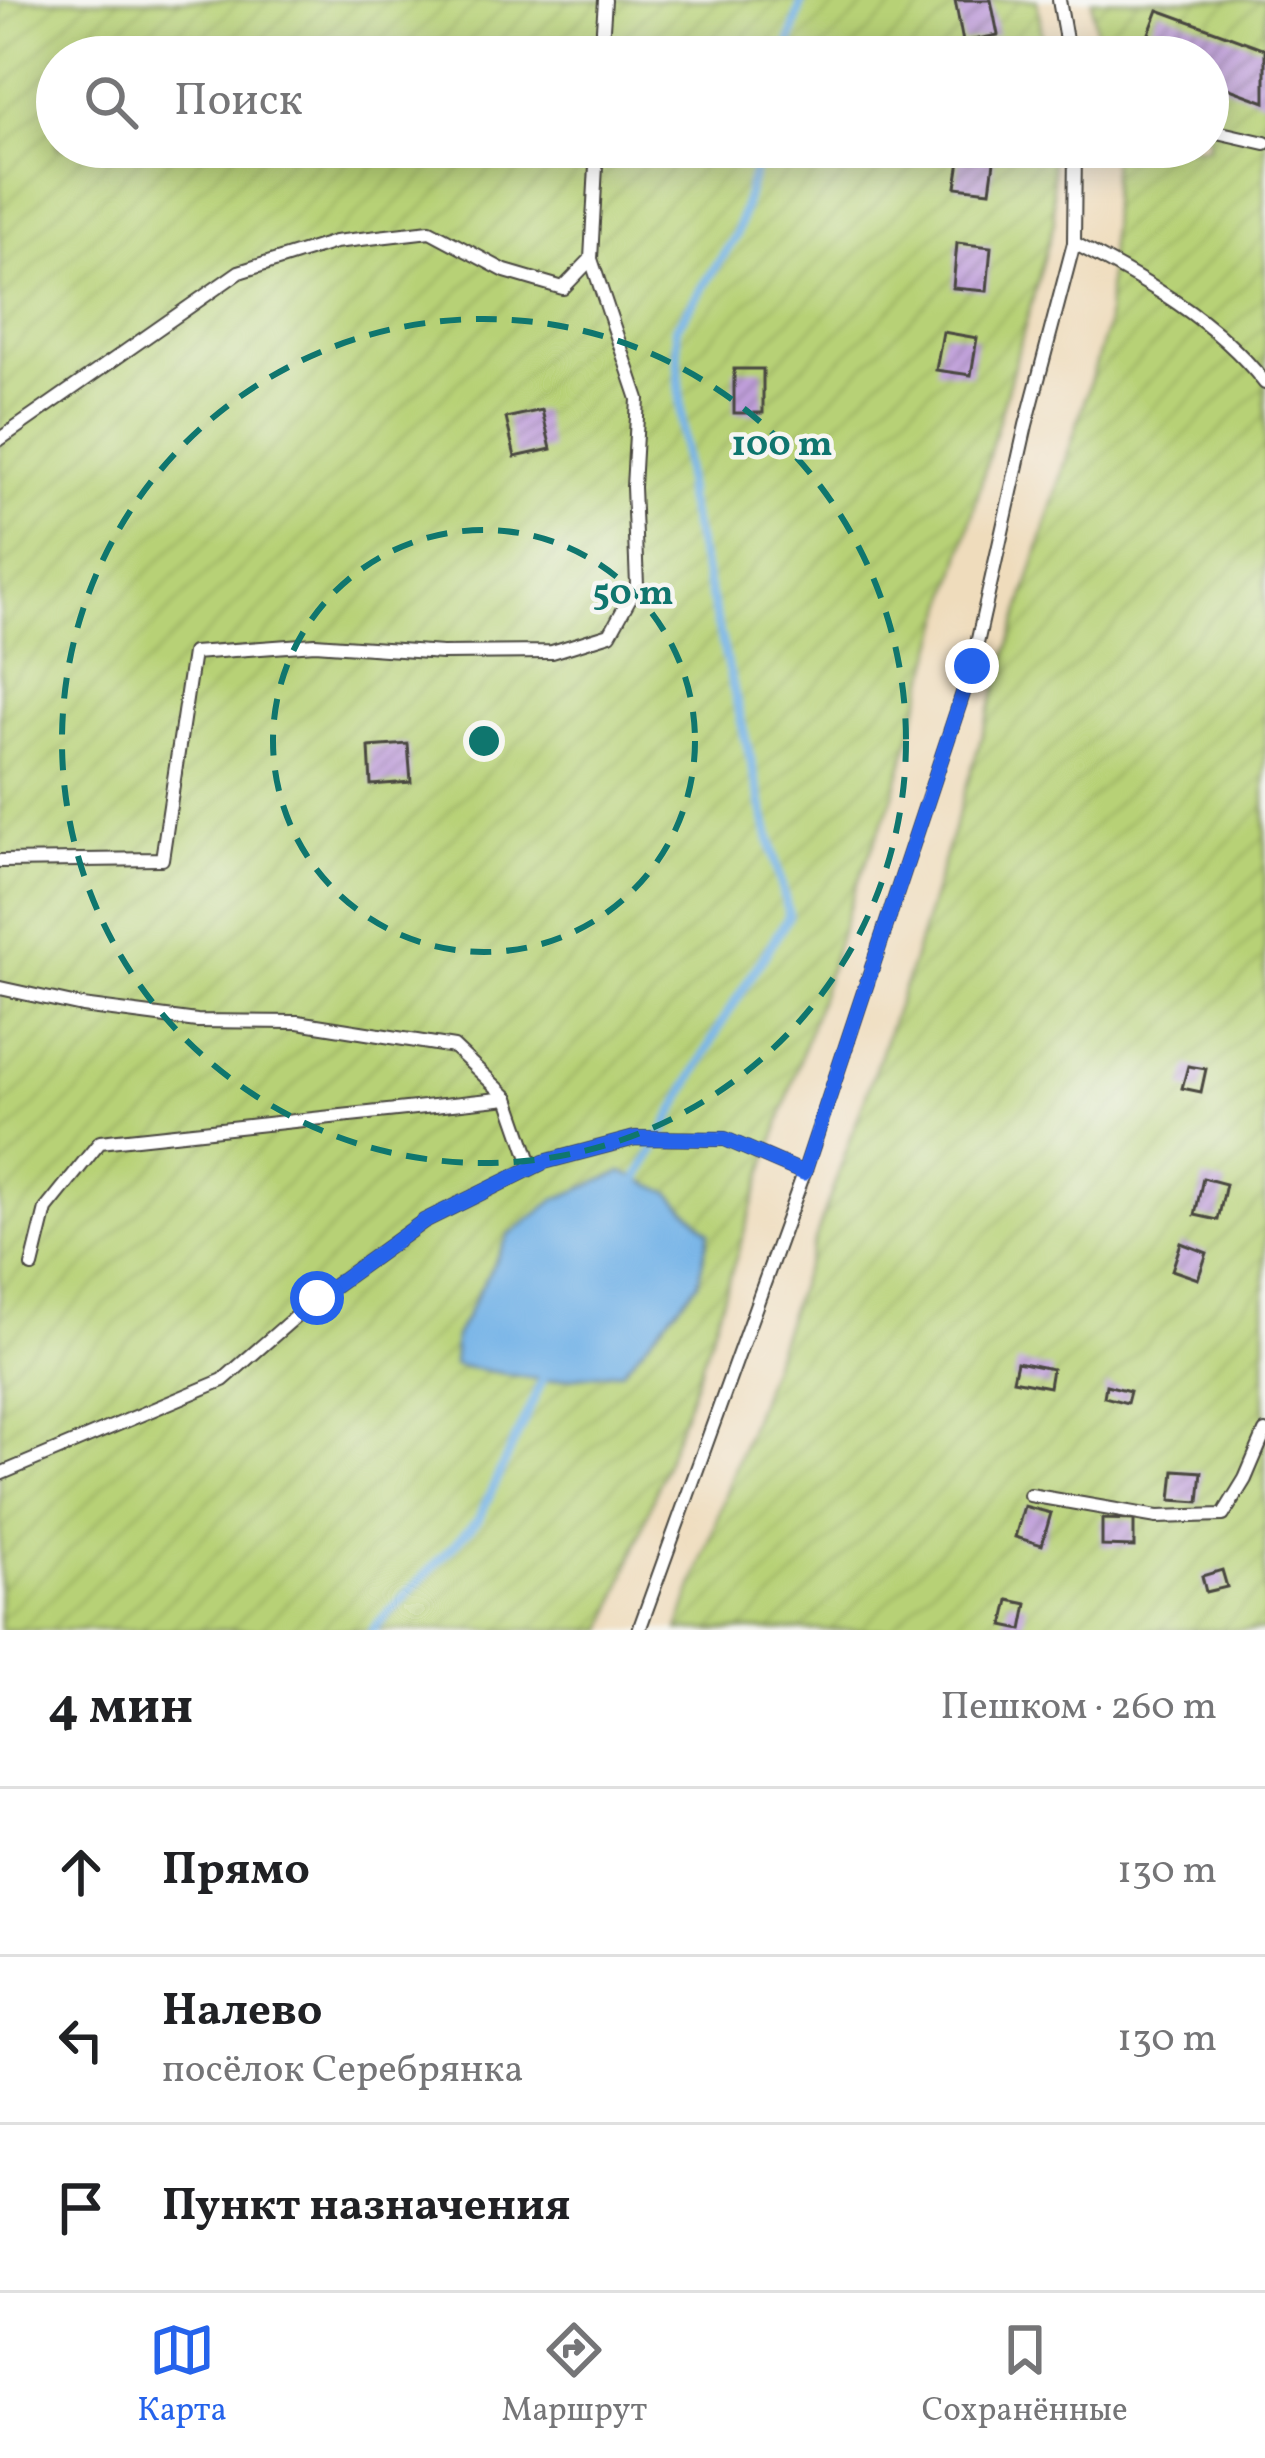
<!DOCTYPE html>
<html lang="ru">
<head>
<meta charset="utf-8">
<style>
  body { margin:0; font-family:Vollkorn,serif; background:#f2f2f2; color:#202124 }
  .stop { position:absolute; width:36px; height:36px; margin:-27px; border:9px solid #2563eb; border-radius:50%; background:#fff }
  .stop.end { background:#2563eb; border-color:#fff; box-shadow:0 3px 12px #0008 }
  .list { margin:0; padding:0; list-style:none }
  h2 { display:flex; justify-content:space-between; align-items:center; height:156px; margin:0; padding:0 48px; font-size:51px }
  h2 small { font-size:39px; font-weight:400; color:#757577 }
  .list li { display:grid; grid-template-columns:78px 1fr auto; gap:36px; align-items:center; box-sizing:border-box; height:168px; padding:0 48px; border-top:3px solid #e0e0e0 }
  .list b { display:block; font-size:45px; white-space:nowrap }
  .list p { margin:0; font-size:39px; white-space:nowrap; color:#757577 }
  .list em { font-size:39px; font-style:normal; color:#757577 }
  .icon { flex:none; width:66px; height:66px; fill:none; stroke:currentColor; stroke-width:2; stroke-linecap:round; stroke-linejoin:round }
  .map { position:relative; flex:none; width:1265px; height:1630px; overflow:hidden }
  .search { position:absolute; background:#fff; box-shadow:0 6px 30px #0003; left:36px; right:36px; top:36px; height:132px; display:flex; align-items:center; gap:30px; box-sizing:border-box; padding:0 42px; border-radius:66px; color:#757577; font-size:45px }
  .sheet { height:660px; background:#fff }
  nav { display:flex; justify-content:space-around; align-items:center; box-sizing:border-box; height:168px; border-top:3px solid #e0e0e0; background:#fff; font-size:33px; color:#757577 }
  nav a { display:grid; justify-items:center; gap:6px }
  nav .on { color:#2563eb }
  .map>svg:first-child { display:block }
  .garden { fill:url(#garden-furrows); stroke:#717e50; stroke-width:3 }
  .water { fill:#74b3e7; stroke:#506f89; stroke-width:3 }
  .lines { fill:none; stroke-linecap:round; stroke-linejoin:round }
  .stream { stroke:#74b3e7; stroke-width:9 }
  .building { fill:url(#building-hatch) }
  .lane-casing { stroke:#484641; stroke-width:16 }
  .lane { stroke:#fff; stroke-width:12 }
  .route { stroke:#2563eb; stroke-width:15 }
  .ring { fill:none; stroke:#0f766e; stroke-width:6; stroke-dasharray:21 15 }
  .centre { fill:#0f766e; stroke:#f6f6f2; stroke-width:6 }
  .ring-label { font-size:36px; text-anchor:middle; font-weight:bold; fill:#0f766e; stroke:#f6f6f2; stroke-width:9; stroke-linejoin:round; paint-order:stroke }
</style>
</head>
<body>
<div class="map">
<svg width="1265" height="1630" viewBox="0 0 1265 1630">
  <defs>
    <pattern id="garden-furrows" width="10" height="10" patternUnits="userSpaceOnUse" patternTransform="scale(3)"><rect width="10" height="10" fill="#b7d176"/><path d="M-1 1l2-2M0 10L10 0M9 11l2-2" fill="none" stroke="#9eb466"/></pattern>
    <pattern id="building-hatch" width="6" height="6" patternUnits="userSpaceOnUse" patternTransform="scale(3)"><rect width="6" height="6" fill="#c09fda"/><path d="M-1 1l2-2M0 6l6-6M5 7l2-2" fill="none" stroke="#9c82b1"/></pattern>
  </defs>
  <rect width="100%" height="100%" fill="#f6f6f2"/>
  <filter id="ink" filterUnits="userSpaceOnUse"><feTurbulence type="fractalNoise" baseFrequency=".00833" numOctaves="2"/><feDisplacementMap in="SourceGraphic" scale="24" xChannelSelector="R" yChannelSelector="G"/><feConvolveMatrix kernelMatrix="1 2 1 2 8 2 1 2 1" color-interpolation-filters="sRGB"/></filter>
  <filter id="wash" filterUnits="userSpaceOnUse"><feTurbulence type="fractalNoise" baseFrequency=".004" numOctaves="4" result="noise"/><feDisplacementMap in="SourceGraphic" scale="48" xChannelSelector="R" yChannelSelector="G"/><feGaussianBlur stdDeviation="2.7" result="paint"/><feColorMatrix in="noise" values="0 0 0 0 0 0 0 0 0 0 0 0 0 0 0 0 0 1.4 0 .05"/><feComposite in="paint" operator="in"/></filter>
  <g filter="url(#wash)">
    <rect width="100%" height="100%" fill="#efdcbc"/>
    <g class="garden">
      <path d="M0,0H1037L1045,57H57V147H1051L1054,222L893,798L856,886L700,1369L605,1630H0Z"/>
      <path d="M1092,0H1265V1630H678L913,961L1107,327L1113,147H1208V57H1100Z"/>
    </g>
    <path class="water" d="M622,1172L670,1193L709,1232L698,1283L622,1371L547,1381L453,1365L455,1337L508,1236L556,1199Z"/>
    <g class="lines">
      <g class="stream">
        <path d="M786,57L802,0"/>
        <path d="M634,1187L721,1024L789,916L687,500L676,328L736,236L761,147"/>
        <path d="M372,1630L478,1520L547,1370"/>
      </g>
    </g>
    <g id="blocks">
      <g class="building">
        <path d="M955,0H991L998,35L963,42Z"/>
        <path d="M1158,10L1265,49V102L1208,81V57H1140Z"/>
        <path d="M962,147H996L990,191L956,187Z"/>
        <path d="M957,243L991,247L987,291L953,288Z"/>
        <path d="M943,332L977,338L971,375L936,370Z"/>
        <rect x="734" y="369" width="29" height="44"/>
        <path d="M542,410L551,449L515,457L506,418Z"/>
        <path d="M408,744L411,782L371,785L369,747Z"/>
        <path d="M1188,1066L1206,1069L1201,1092L1182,1088Z"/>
        <path d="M1203,1178L1226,1184L1218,1220L1195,1215Z"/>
        <path d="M1181,1243L1207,1253L1198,1279L1172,1270Z"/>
        <path d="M1017,1362L1052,1369L1049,1387L1013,1380Z"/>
        <path d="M1106,1385L1130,1391L1127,1403L1104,1397Z"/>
        <path d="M1174,1470L1202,1472L1199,1502L1171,1500Z"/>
        <path d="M1024,1506L1051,1513L1042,1545L1015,1537Z"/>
        <path d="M1102,1519L1134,1520V1547L1102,1546Z"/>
        <path d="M1222,1570L1227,1587L1206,1592L1202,1576Z"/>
        <path d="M1009,1600L1027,1604L1022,1630L1003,1626Z"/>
      </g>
    </g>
  </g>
  <g filter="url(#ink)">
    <use href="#blocks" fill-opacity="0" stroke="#484641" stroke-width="3"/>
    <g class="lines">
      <defs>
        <g id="lane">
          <path d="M1059,0L1069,57"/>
          <path d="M601,57L605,0"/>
          <path d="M1208,130L1265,143"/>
          <path d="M1074,243C1144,280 1215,319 1265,383"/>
          <path d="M0,439L239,272L335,242L430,231L505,271L563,288L591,259L597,147"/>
          <path d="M0,861L162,859L193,653L315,644L442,653L552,652L610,634L637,585L633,487L638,399L591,259"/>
          <path d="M0,988L82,1006L197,1021L298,1022L454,1047L508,1098L532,1167"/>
          <path d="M32,1266L46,1209L100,1142L508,1098"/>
          <path d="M0,1474L223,1380L317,1298L424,1221L544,1162L635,1138L725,1139L804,1173"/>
          <path d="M1030,1495L1157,1517L1223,1515L1245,1479L1265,1432"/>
          <path d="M639,1630L804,1173L972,666L1026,425L1074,243L1075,147"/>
        </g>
      </defs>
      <use href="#lane" class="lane-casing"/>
      <use href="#lane" class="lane"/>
    </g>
  </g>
  <g class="lines" filter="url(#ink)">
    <path class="route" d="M317,1298L424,1221L544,1162L635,1138L725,1139L804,1173L972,666"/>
  </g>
  <g class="ring">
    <circle cx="484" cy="741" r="211"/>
    <circle cx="484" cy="741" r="422"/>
  </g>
  <circle cx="484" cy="741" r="18" class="centre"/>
  <g class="ring-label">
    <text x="782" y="455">100 m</text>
    <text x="633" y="604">50 m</text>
  </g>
</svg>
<div class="stop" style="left:317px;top:1298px"></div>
<div class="stop end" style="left:972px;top:666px"></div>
<div class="search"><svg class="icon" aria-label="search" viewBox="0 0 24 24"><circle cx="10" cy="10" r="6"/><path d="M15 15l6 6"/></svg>Поиск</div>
</div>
<section class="sheet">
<h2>4 мин<small>Пешком · 260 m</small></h2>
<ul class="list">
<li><svg class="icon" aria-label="ahead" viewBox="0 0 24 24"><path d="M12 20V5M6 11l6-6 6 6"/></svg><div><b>Прямо</b></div><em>130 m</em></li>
<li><svg class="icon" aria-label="left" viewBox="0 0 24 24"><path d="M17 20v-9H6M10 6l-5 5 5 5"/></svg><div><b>Налево</b><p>посёлок Серебрянка</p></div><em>130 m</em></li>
<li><svg class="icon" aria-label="arrive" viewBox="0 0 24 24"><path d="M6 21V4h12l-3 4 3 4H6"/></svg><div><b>Пункт назначения</b></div></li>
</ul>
</section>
<nav>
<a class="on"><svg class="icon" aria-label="map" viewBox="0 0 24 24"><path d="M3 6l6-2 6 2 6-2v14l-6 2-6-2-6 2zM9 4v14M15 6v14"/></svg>Карта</a>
<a><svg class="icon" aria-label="directions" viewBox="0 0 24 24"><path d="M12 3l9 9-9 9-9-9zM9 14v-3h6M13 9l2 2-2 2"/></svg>Маршрут</a>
<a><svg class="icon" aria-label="saved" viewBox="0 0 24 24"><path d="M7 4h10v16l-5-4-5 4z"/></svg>Сохранённые</a>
</nav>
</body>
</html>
